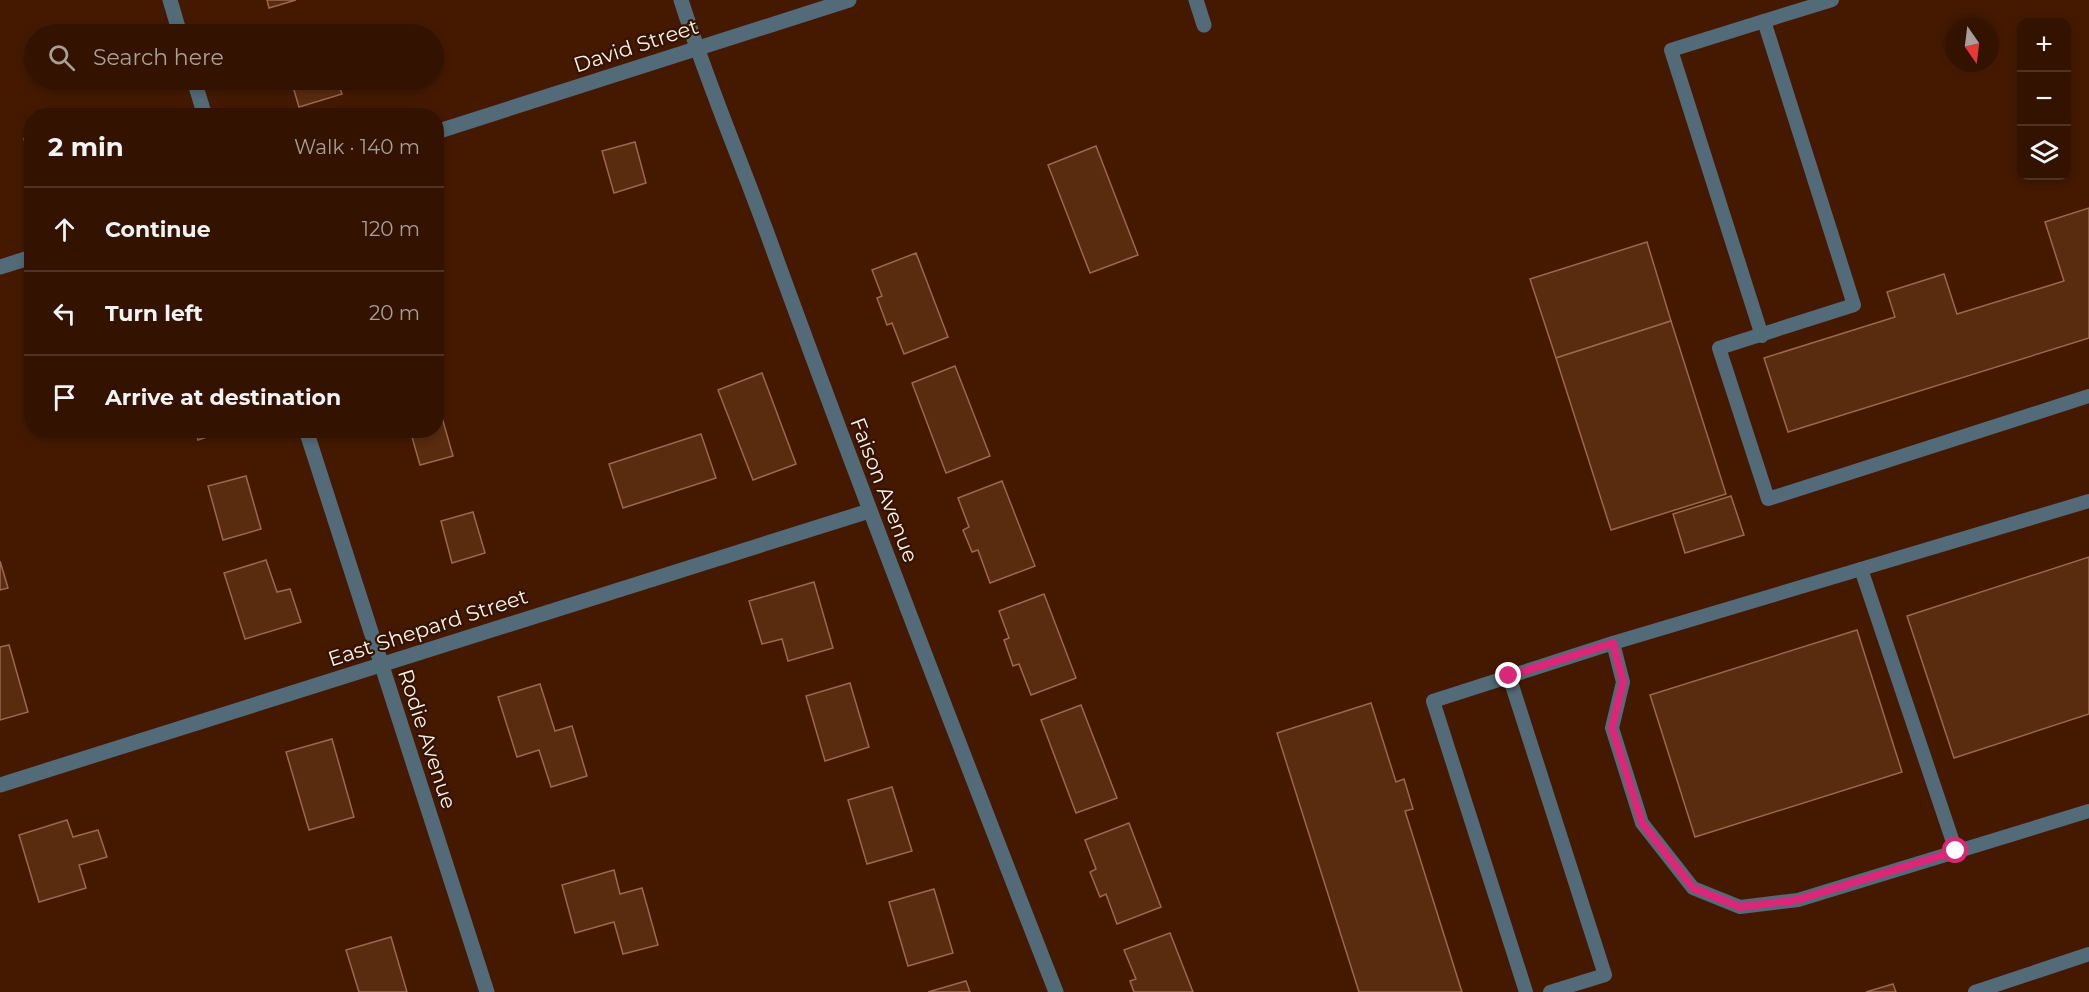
<!DOCTYPE html>
<html lang="en">
<head>
<meta charset="utf-8">
<style>
  body { margin:0; font-family:Montserrat,sans-serif; background:#3e200f; color:#f1f3f6 }
  .controls { position:absolute; right:18px; top:18px; display:grid; overflow:hidden; border-radius:12px; box-shadow:0 3px 9px #0003 }
  .controls button { width:54px; height:54px; display:grid; place-items:center; padding:0; border:0; border-bottom:2px solid #4e3222; background:#331300; color:#f1f3f6; font:30px sans-serif }
  .compass { position:absolute; left:1945px; top:18px; width:54px; height:54px; border-radius:50%; background:#331300; box-shadow:0 3px 9px #0003; rotate:166deg }
  .stop { position:absolute; width:18px; height:18px; margin:-14px; border:4px solid #db2777; border-radius:50%; background:#fff }
  .stop.end { background:#db2777; border-color:#fff; box-shadow:0 2px 6px #0008 }
  .list { margin:0; padding:0; list-style:none }
  h2 { display:flex; justify-content:space-between; align-items:center; height:78px; margin:0; padding:0 24px; font-size:26px }
  h2 small { font-size:20px; font-weight:400; color:#a99e99 }
  .list li { display:grid; grid-template-columns:39px 1fr auto; gap:18px; align-items:center; box-sizing:border-box; height:84px; padding:0 24px; border-top:2px solid #4e3222 }
  .list b { display:block; font-size:22px; white-space:nowrap }
  .list em { font-size:20px; font-style:normal; color:#a99e99 }
  .icon { flex:none; width:33px; height:33px; fill:none; stroke:currentColor; stroke-width:2; stroke-linecap:round; stroke-linejoin:round }
  .map { position:relative; flex:none; width:2089px; height:992px; overflow:hidden }
  .search { position:absolute; background:#331300; box-shadow:0 3px 9px #0003; left:24px; top:24px; width:420px; height:66px; display:flex; align-items:center; gap:15px; box-sizing:border-box; padding:0 21px; border-radius:33px; color:#a99e99; font-size:22px }
  .panel { position:absolute; background:#331300; box-shadow:0 3px 9px #0003; left:24px; top:108px; width:420px; height:330px; border-radius:24px }
  .map>svg:first-child { display:block }
  .building { fill:#592b0f; stroke:#9b684c; stroke-width:1.5 }
  .lines { fill:none; stroke-linecap:round; stroke-linejoin:round }
  .service { stroke:#536b78; stroke-width:14 }
  .minor { stroke:#536b78; stroke-width:15 }
  .route { stroke:#db2777; stroke-width:8 }
  .labels { text-anchor:middle; stroke-width:4.5; stroke-linejoin:round; paint-order:stroke }
  .street-label { font-size:21px; fill:#fdf1eb; stroke:#341300 }
</style>
</head>
<body>
<div class="map">
<svg width="2089" height="992" viewBox="0 0 2089 992">
  <rect width="100%" height="100%" fill="#441900"/>
  <g class="building">
    <path d="M267,0H296L269,8Z"/>
    <path d="M291,80H337L342,94L299,107Z"/>
    <path d="M32,137V162L24,139Z"/>
    <path d="M635,142L646,183L614,193L602,151Z"/>
    <path d="M1096,146L1138,255L1090,273L1048,165Z"/>
    <path d="M2089,208V338L1788,432L1764,358L1895,317L1887,292L1944,274L1957,314L2064,281L2045,222Z"/>
    <path d="M1647,242L1671,321L1556,358L1530,279Z"/>
    <path d="M916,253L948,337L904,354L892,323L887,325L877,298L882,296L872,270Z"/>
    <path d="M1671,321L1726,494L1611,530L1556,358Z"/>
    <path d="M955,366L990,456L946,473L912,383Z"/>
    <path d="M762,373L796,464L753,480L718,390Z"/>
    <path d="M441,414L453,456L420,465L410,430H436V415Z"/>
    <path d="M195,430H228L198,440Z"/>
    <path d="M701,434L716,478L623,508L609,464Z"/>
    <path d="M246,476L261,529L223,540L208,486Z"/>
    <path d="M1002,481L1035,566L990,583L978,550L972,552L963,530L969,527L958,498Z"/>
    <path d="M1731,496L1744,535L1685,553L1673,514Z"/>
    <path d="M473,512L485,553L452,563L441,521Z"/>
    <path d="M2089,557V714L1954,758L1907,616Z"/>
    <path d="M266,560L277,592L290,589L301,622L245,639L224,573Z"/>
    <path d="M0,561L8,588L0,590Z"/>
    <path d="M814,582L833,648L788,661L782,639L762,644L749,601Z"/>
    <path d="M1044,594L1076,678L1031,695L1019,664L1013,666L1004,640L1009,638L999,611Z"/>
    <path d="M1857,630L1902,772L1695,837L1650,695Z"/>
    <path d="M9,645L28,712L0,720V647Z"/>
    <path d="M850,683L869,747L825,761L806,696Z"/>
    <path d="M540,684L555,731L572,726L587,776L551,787L539,750L517,757L498,697Z"/>
    <path d="M1371,703L1396,782L1404,779L1413,809L1405,811L1462,992H1359L1277,733Z"/>
    <path d="M1081,705L1117,798L1076,813L1041,720Z"/>
    <path d="M332,739L354,817L309,830L286,752Z"/>
    <path d="M892,787L912,851L867,864L848,800Z"/>
    <path d="M67,820L73,837L98,830L107,857L79,865L86,888L39,902L19,835Z"/>
    <path d="M1129,823L1161,907L1117,924L1106,894L1100,897L1090,872L1096,869L1085,840Z"/>
    <path d="M614,870L620,894L642,888L658,945L623,954L614,922L575,933L562,885Z"/>
    <path d="M934,889L953,953L908,966L889,902Z"/>
    <path d="M1170,933L1193,992H1134L1130,981L1136,979L1124,950Z"/>
    <path d="M391,937L407,992H359L346,950Z"/>
    <path d="M966,981L970,992H928Z"/>
    <path d="M1893,984L1896,992H1866Z"/>
  </g>
  <g class="lines">
    <g class="service">
      <path d="M1764,21L1832,0"/>
      <path d="M1762,336L1671,50L1764,21L1854,305L1719,348L1768,499L2089,396"/>
      <path d="M2089,501L1613,643L1623,682L1612,728L1642,823L1693,888L1740,907L1798,900L2089,811"/>
      <path d="M1861,569L1956,851"/>
      <path d="M1509,676L1605,975L1550,992"/>
      <path d="M1526,992L1433,701L1613,643"/>
      <path d="M1975,992L2089,954"/>
    </g>
    <g class="minor">
      <path d="M170,0L180,34"/>
      <path d="M681,0C708,86 745,170 775,255C865,502 960,747 1056,992"/>
      <path d="M1196,0L1204,25"/>
      <path d="M194,80L205,116"/>
      <path d="M436,132L849,0"/>
      <path d="M0,267L32,257"/>
      <path d="M306,430L487,992"/>
      <path d="M0,785L869,511"/>
    </g>
  </g>
  <g class="lines">
    <path class="route" d="M1509,676L1613,643L1623,682L1612,728L1642,823L1693,888L1740,907L1797,900L1956,851"/>
  </g>
  <g class="labels">
    <g class="street-label">
      <text transform="translate(636 46) rotate(-18)" y="7">David Street</text>
      <text transform="translate(884 490) rotate(69)" y="7">Faison Avenue</text>
      <text transform="translate(428 628) rotate(-18)" y="7">East Shepard Street</text>
      <text transform="translate(427 739) rotate(72)" y="7">Rodie Avenue</text>
    </g>
  </g>
</svg>
<div class="controls">
<button>+</button>
<button>−</button>
<button><svg class="icon" aria-label="layers" viewBox="0 0 24 24"><path d="M12 4l9 5-9 5-9-5zM3 14l9 5 9-5"/></svg></button>
</div>
<svg class="compass" viewBox="-18 -18 36 36"><path d="M0-13l5 13h-10z" fill="#e53935"/><path d="M0 13l5-13h-10z" fill="#a99e99"/></svg>
<div class="stop" style="left:1956px;top:851px"></div>
<div class="stop end" style="left:1509px;top:676px"></div>
<div class="search"><svg class="icon" aria-label="search" viewBox="0 0 24 24"><circle cx="10" cy="10" r="6"/><path d="M15 15l6 6"/></svg>Search here</div>
<section class="panel">
<h2>2 min<small>Walk · 140 m</small></h2>
<ul class="list">
<li><svg class="icon" aria-label="ahead" viewBox="0 0 24 24"><path d="M12 20V5M6 11l6-6 6 6"/></svg><div><b>Continue</b></div><em>120 m</em></li>
<li><svg class="icon" aria-label="left" viewBox="0 0 24 24"><path d="M17 20v-9H6M10 6l-5 5 5 5"/></svg><div><b>Turn left</b></div><em>20 m</em></li>
<li><svg class="icon" aria-label="arrive" viewBox="0 0 24 24"><path d="M6 21V4h12l-3 4 3 4H6"/></svg><div><b>Arrive at destination</b></div></li>
</ul>
</section>
</div>
</body>
</html>
